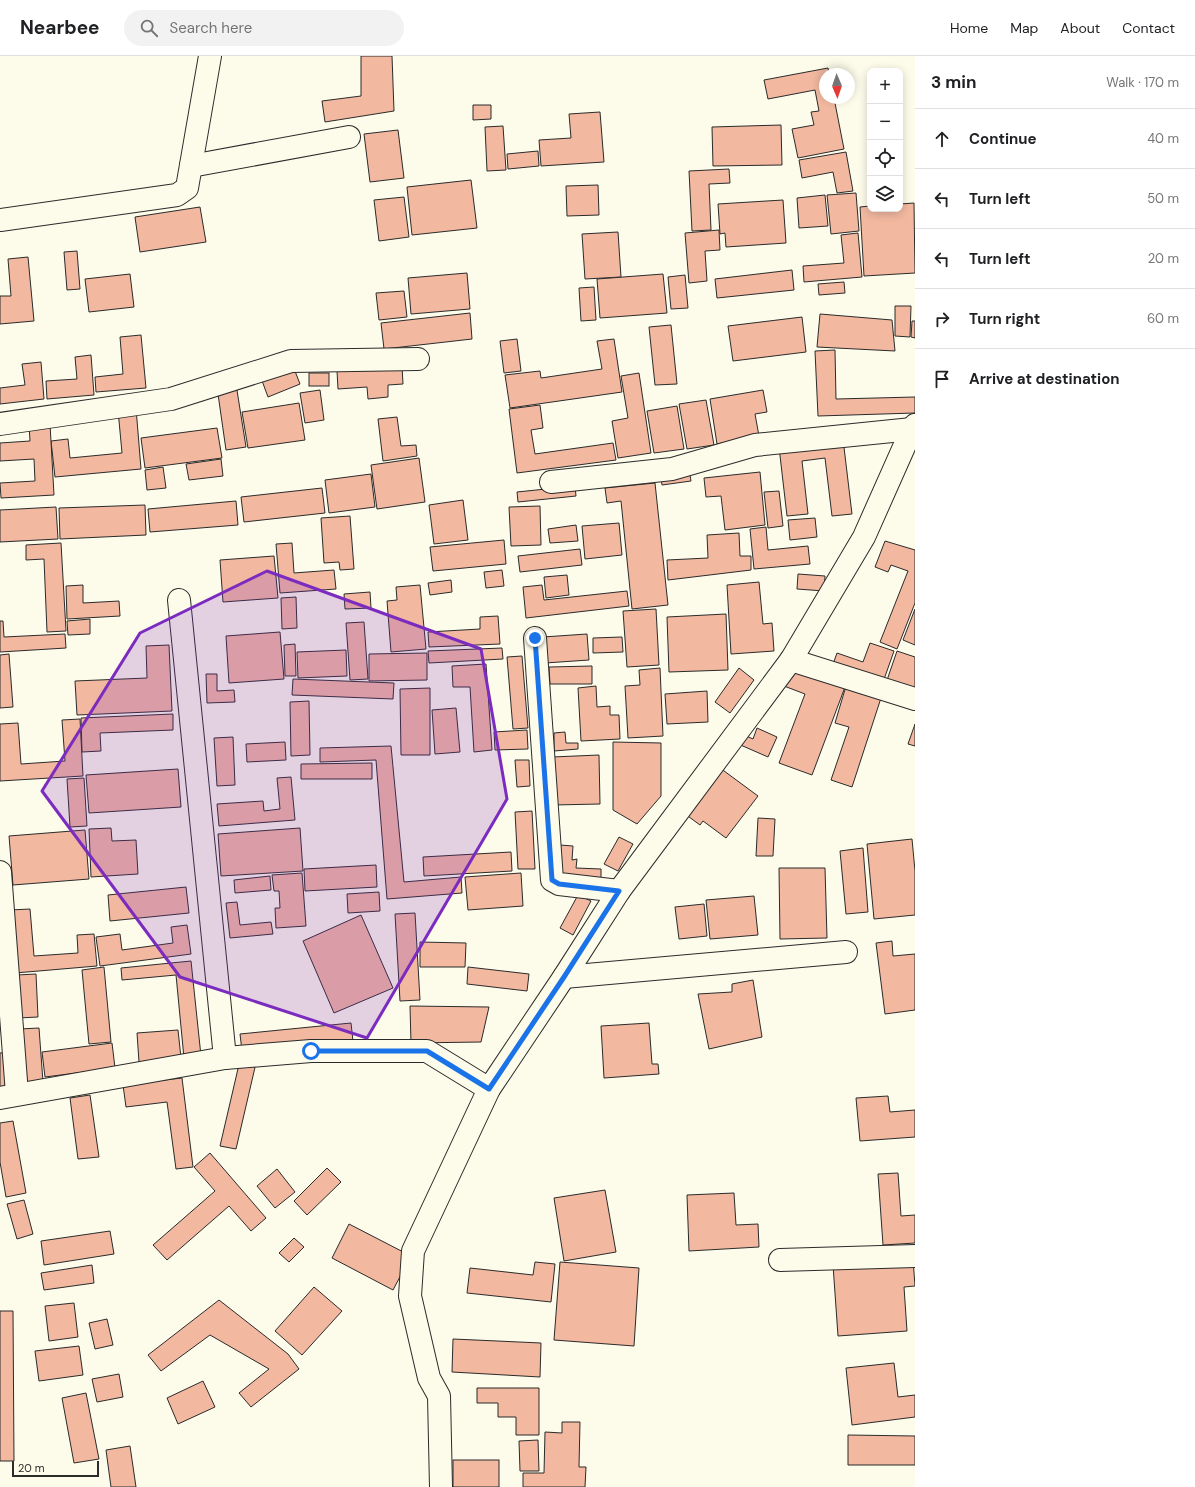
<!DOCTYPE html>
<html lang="en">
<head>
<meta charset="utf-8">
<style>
  body { margin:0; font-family:"DM Sans",sans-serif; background:#f2f2f2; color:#202124 }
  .controls { position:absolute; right:12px; top:12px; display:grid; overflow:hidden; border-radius:8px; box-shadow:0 2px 10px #0003 }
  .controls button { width:36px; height:36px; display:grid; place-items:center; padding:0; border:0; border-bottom:1px solid #e0e0e0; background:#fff; color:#202124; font:20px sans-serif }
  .compass { position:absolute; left:819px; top:12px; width:36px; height:36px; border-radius:50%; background:#fff; box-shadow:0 2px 10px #0003; rotate:178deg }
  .scale { position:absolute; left:12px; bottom:10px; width:87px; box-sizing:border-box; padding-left:4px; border:2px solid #2b2b2b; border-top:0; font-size:11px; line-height:14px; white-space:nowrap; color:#2b2b2b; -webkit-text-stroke:3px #fdfbea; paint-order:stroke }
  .stop { position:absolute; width:12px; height:12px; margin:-9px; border:3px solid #1a73e8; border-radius:50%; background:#fff }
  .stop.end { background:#1a73e8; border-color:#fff; box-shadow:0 1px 4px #0008 }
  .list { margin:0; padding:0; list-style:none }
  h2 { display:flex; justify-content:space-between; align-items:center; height:52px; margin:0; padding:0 16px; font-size:17px }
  h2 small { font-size:13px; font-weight:400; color:#757577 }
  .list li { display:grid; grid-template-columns:26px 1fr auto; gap:12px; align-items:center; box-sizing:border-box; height:60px; padding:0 16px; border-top:1px solid #e0e0e0 }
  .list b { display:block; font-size:15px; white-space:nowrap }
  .list em { font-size:13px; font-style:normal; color:#757577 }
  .icon { flex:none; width:22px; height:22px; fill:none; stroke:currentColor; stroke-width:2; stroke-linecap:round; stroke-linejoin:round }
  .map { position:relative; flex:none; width:915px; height:1431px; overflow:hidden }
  header { display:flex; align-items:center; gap:24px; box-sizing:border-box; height:56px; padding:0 20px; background:#fff; border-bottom:1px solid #e0e0e0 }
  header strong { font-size:19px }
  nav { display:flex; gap:22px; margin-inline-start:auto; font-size:14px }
  .search { width:280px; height:36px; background:#f2f2f2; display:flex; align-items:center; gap:10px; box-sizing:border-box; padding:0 14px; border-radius:22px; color:#757577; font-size:15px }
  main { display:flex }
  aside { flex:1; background:#fff }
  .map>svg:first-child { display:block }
  .building { fill:#f2b8a0; stroke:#2b2b2b }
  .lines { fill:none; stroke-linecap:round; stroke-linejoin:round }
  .minor-casing { stroke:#2b2b2b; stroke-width:24 }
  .minor { stroke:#fdfbea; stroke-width:22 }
  .route { stroke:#1a73e8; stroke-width:5 }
  .marked { fill:#7b2cbf; fill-opacity:0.2; stroke:#7b2cbf; stroke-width:3; stroke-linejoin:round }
</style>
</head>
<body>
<header>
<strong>Nearbee</strong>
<div class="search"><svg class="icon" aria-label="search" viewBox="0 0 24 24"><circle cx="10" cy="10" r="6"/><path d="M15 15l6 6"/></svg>Search here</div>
<nav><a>Home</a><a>Map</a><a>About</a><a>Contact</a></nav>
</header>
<main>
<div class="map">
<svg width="915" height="1431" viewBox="0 0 915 1431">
  <rect width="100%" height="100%" fill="#fdfbea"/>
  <g class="building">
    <path d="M361,0H392L394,55L325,66L322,45L361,40Z"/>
    <path d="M828,12L829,18H825V42H834L844,93L798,102L792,73L814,69L811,56L819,55L815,34L768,43L764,24Z"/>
    <path d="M473,49H491V63L473,64Z"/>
    <path d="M600,56L604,106L541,110L539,84L571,82L569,58Z"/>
    <path d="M781,69L782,109L713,110L712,71Z"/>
    <path d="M503,70L506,114L487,115L485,71Z"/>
    <path d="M398,74L404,122L370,126L364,78Z"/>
    <path d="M538,95L539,110L508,113L507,98Z"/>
    <path d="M846,96L853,135L837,137L833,116L802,122L799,104Z"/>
    <path d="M729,113L730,127L709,128L711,174L692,175L689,115Z"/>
    <path d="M471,124L477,172L412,179L407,131Z"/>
    <path d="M598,129L599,159L567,160L566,130Z"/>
    <path d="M856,137L859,175L831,178L827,139Z"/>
    <path d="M825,139L828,170L799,172L797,142Z"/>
    <path d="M404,141L409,181L379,185L374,144Z"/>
    <path d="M783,144L786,187L726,191L725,177L720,178L718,148Z"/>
    <path d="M914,147L915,217L864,220L860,151L870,150V153H900V148Z"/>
    <path d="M200,151L206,186L140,196L135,161Z"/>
    <path d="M719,174L720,194L705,195L707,225L689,227L685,177Z"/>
    <path d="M618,176L621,221L585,223L582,178Z"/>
    <path d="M858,177L862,221L804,226L803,210L844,207L841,179Z"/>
    <path d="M77,195L80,233L67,234L64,196Z"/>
    <path d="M28,201L34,265L0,268V240H11L8,203Z"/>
    <path d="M792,214L794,234L717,242L715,223Z"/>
    <path d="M467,217L470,253L411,258L408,222Z"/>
    <path d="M130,218L134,251L89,256L85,223Z"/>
    <path d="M663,218L667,257L600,262L597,223Z"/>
    <path d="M685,219L688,252L671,253L668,221Z"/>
    <path d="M844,226L845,237L819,239L818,228Z"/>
    <path d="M594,231L596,264L581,265L579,232Z"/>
    <path d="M404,235L407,261L379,264L376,237Z"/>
    <path d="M895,250H911L910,281L895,280Z"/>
    <path d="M470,257L472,283L384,293L381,267Z"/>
    <path d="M820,258L892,264L895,295L817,291Z"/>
    <path d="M802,261L806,296L733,305L728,270Z"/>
    <path d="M912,265H915V282L911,281Z"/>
    <path d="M671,269L677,328L655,329L649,271Z"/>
    <path d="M141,279L146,332L96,336L95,321L123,318L120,281Z"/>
    <path d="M517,283L521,315L504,317L500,285Z"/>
    <path d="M614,283L622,336L510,352L505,319L540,315L541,322L602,313L597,285Z"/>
    <path d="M835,294L836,343L915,341V357L818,360L815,295Z"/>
    <path d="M91,299L94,339L47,343L46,325L77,323L75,301Z"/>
    <path d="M41,306L44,343L0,348V332L25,329L22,308Z"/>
    <path d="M293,310L300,328L268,341L261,322Z"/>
    <path d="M402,310L403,328L388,329V341L368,343L367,331L338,333L337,315Z"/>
    <rect x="309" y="317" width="20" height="13"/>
    <path d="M639,317L651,397L618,402L612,365L628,362L621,320Z"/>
    <path d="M236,328L246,391L226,394L217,331Z"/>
    <path d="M320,334L324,364L305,367L300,337Z"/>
    <path d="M763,334L767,356L755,358L759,380L717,388L710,343Z"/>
    <path d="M706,344L714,389L687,393L679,348Z"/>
    <path d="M299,347L305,384L248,392L242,356Z"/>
    <path d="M540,349L543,372L531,374L535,398L613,387L616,404L517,417L509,353Z"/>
    <path d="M677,350L684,393L654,397L647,355Z"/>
    <path d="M136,352L141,413L55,421L51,385L68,383L70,402L122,397L118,354Z"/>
    <path d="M397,361L401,390L416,389L417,400L383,405L378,363Z"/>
    <path d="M50,368L54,439L1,442L0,427L35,425L34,403L0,405V387L30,385L29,369Z"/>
    <path d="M217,372L222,402L145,412L141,382Z"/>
    <path d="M843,383L852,458L832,460L825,402L802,405L808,458L787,460L779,391Z"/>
    <path d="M419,402L425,446L377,453L371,409Z"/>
    <path d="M221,403L223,420L189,424L186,408Z"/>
    <path d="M163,411L166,432L147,434L145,414Z"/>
    <path d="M689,413L691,425L662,429L660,417Z"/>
    <path d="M760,416L765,469L725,474L721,440L706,441L704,422Z"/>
    <path d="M371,418L375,451L329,457L325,424Z"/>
    <path d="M655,427L668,549L632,553L621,445L607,447L605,432Z"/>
    <path d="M575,430L576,440L518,446L517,436Z"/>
    <path d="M322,432L325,457L244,466L241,441Z"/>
    <path d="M779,435L783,470L768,472L764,436Z"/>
    <path d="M463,444L468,484L434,488L429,449Z"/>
    <path d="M236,445L238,469L150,476L148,453Z"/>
    <path d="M145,449L146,479L60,483L59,452Z"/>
    <path d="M540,450L541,489L511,490L509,451Z"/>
    <path d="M56,451L58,483L0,486V454Z"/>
    <path d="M350,460L354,513L340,514L339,506L324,507L321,462Z"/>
    <path d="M815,462L817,481L790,484L788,464Z"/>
    <path d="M619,467L622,499L585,503L582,470Z"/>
    <path d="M576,469L578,485L550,487L548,473Z"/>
    <path d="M766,471L768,494L808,490L810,508L754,513L750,473Z"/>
    <path d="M739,477L740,500H751V514L668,524L667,504L708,502L707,479Z"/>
    <path d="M504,484L506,508L433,515L430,491Z"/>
    <path d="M885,485L915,494V547L897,593L880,586L908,515L891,509L888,516L875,511Z"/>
    <path d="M61,487L66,575L47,576L44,503L26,504V489Z"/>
    <path d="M292,487L294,517L334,514L336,533L280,537L276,488Z"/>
    <path d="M580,493L582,509L520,516L518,500Z"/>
    <path d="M274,500L278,542L223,546L220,504Z"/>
    <path d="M502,514L504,530L486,532L484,516Z"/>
    <path d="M798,518L825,520L824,535L797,533Z"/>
    <path d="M567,519L569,539L546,542L544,521Z"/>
    <path d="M451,524L452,536L430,539L428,527Z"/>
    <path d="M759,526L763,568L772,567L774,595L731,598L727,529Z"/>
    <path d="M83,529V547L119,545L120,560L67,563L66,530Z"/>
    <path d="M420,529L426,593L391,596L387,545L397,544L396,531Z"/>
    <path d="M542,529L544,544L627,535L629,550L526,562L523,531Z"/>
    <path d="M370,536L371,552L345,553L344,538Z"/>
    <path d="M296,541L297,572L282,573L281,542Z"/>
    <path d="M656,553L659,609L627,611L623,555Z"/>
    <path d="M915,553V589L903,584Z"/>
    <path d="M726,558L728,614L669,616L667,561Z"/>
    <path d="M498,560L500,588L429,591L428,576L480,573V561Z"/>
    <path d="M90,563V578L68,579L67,565Z"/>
    <path d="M0,565H3L4,581L65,578L66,592L0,596Z"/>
    <path d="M364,566L368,623L350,624L346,567Z"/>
    <path d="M280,576L284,623L229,627L226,580Z"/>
    <path d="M587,578L589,604L545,607L543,581Z"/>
    <path d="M622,581L623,596L593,597V582Z"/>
    <path d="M870,587L894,595L882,629L832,611L837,597L863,606Z"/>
    <path d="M295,588L296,620H285L284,589Z"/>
    <path d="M169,589L172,655L77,659L75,625L147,622L146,590Z"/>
    <path d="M502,592L503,603L429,607L428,595Z"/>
    <path d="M346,594L347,620L298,622L297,596Z"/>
    <path d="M897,595L915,601V639L885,630Z"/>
    <path d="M427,597V624L369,625V598Z"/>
    <path d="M9,598L13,651L0,652V599Z"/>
    <path d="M522,600L528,672L513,673L507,601Z"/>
    <path d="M486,608L492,694L474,696L470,631H453L452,610Z"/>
    <path d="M592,610V628H550L549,611Z"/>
    <path d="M660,612L663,680L628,682L625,630L640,629L639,614Z"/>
    <path d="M739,612L754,624L730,657L715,646Z"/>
    <path d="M791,612L845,631L812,719L779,707L805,638L784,630Z"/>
    <path d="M206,618H217V635L234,634L235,646L207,647Z"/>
    <path d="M293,623L394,627L393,643L292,639Z"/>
    <path d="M596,630L597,651L610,650V659H619L620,683L581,685L578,632Z"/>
    <path d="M846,630L881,642L852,731L831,724L849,671L835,667Z"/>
    <path d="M430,632V699H401L400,633Z"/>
    <path d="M707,635L708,666L667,668L665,638Z"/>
    <path d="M309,645L310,699L291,700L290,646Z"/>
    <path d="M456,652L460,696L435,698L432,654Z"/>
    <path d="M173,658V674L100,677L101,695L82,696L81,662Z"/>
    <path d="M80,663L83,720L0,725V668L18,667L21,708L65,705L62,664Z"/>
    <path d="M915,668V690L908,688Z"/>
    <path d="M757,672L777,681L768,701L736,687L740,677L753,683Z"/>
    <path d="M527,674L528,693L495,694L494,676Z"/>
    <path d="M565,676L566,687H578V693L554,695V677Z"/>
    <path d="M233,681L235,729L217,730L214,682Z"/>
    <path d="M285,686L286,704L247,706L246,688Z"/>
    <path d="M613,686L661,687V740L637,768L613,754Z"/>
    <path d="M391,690L404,826L461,821L462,837L387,843L376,704L320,706V692Z"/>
    <path d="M599,699L600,748L553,749L552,701Z"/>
    <path d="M515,704H529L530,730L517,731Z"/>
    <path d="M372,707V723H301V708Z"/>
    <path d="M716,709L758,740L726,782L703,765L700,769L681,755Z"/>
    <path d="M178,713L181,751L89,757L86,719Z"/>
    <path d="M291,721L295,764L219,770L217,748L263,745L264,755L280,753L277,722Z"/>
    <path d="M84,722L87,770L70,771L67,723Z"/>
    <path d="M532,755L535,813H518L515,756Z"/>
    <path d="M758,762L775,763L773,800H756Z"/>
    <path d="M111,772L112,785L136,784L138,818L91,821L89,773Z"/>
    <path d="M300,772L303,815L221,820L218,778Z"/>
    <path d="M85,774L89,823L13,829L9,780Z"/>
    <path d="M619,781L633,788L618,815L604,808Z"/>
    <path d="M912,783L915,815V859L874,863L867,788Z"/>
    <path d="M560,789L573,790L572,804L577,803L576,812L601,813V823L561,821Z"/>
    <path d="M863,792L868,856L846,858L840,795Z"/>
    <path d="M511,796L512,815L424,820L423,801Z"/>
    <path d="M376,809L377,831L305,835L304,813Z"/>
    <path d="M779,812H825L827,882L780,883Z"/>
    <path d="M302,817L306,870L276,872L275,852H280L279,835H274L272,819Z"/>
    <path d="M521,817L523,850L468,854L465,821Z"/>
    <path d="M270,820L271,834L235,837L234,824Z"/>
    <path d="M186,831L189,857L110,865L108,839Z"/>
    <path d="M379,836L380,855L348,857L347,838Z"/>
    <path d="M578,839L591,845L573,879L560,872Z"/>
    <path d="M754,840L758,879L710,883L706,844Z"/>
    <path d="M237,846L240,869L271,866L273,878L230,882L226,847Z"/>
    <path d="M704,848L707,880L679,883L675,851Z"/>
    <path d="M30,853L34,900L78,897L77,879L94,878L97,910L15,917L10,854Z"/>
    <path d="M415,857L420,944L400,945L395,858Z"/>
    <path d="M361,859L393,932L334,957L303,885Z"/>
    <path d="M187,869L191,898L100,910L96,881L120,878L122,894L173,887L171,871Z"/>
    <path d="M892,885L893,900L915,898V954L885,958L876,887Z"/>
    <path d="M420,886L466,887L465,911H420Z"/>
    <path d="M191,905L201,1000L184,1002L176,919L122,924L121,912Z"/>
    <path d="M104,911L111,986L89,988L82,914Z"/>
    <path d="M468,911L529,918L527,935L467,928Z"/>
    <path d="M36,918L38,961L18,962L17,919Z"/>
    <path d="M753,924L762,981L709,993L698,938L732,936V928Z"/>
    <path d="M410,950L489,951L481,986L411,987Z"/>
    <path d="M351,967L353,985L242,995L240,978Z"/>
    <path d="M649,967L652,1008H658L659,1018L604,1022L601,970Z"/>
    <path d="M39,972L43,1026L24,1028L20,973Z"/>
    <path d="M178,974L181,1002L139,1006L137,977Z"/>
    <path d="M112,987L115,1012L45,1021L42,996Z"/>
    <path d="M9,996L15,1034L0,1036V997Z"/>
    <path d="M240,1004L256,1007L236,1093L220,1090Z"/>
    <path d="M182,1022L193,1111L176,1113L167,1046L126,1051L123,1029Z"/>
    <path d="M90,1039L99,1101L78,1103L70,1042Z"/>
    <path d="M888,1040L890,1056L915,1054V1081L860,1085L856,1042Z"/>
    <path d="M13,1065L26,1137L6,1141L0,1106V1067Z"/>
    <path d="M210,1097L266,1162L251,1175L229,1150L167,1204L153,1189L215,1135L194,1111Z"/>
    <path d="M327,1112L341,1126L307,1159L294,1145Z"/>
    <path d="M277,1113L295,1136L275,1152L257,1130Z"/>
    <path d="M898,1117L901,1160L915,1159V1187L883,1189L878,1118Z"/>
    <path d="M605,1134L616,1196L564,1205L554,1142Z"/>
    <path d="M734,1137L736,1169L758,1168L759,1191L689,1195L687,1139Z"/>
    <path d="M24,1144L33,1178L17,1183L7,1148Z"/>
    <path d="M349,1168L411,1200L393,1234L332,1202Z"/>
    <path d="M110,1175L114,1198L44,1209L41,1185Z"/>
    <path d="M294,1182L304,1191L289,1206L279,1197Z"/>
    <path d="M913,1203L915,1230L904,1231L907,1275L838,1280L833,1209Z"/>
    <path d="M535,1206L555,1208L551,1246L467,1237L470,1212L533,1219Z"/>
    <path d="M560,1206L639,1212L634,1290L554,1284Z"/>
    <path d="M92,1209L94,1227L44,1234L41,1217Z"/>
    <path d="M314,1231L342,1255L302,1299L275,1275Z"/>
    <path d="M219,1244L288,1298L299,1313L251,1351L239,1337L269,1313L210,1279L161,1315L148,1299Z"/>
    <path d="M74,1247L78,1281L49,1285L45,1250Z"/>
    <path d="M0,1255H13L14,1405H0Z"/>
    <path d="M107,1263L113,1289L95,1293L89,1267Z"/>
    <path d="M453,1283L541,1287L540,1321L452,1316Z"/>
    <path d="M79,1290L83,1319L39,1325L35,1295Z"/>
    <path d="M894,1307L898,1341L915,1339V1361L852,1369L846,1312Z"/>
    <path d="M119,1318L123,1341L97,1346L92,1323Z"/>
    <path d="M203,1325L215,1351L178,1368L167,1342Z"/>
    <path d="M477,1332H539V1379H516V1361H498V1347H477Z"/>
    <path d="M86,1337L99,1403L74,1407L62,1342Z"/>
    <path d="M562,1366H580L579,1411H586L585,1431H523V1417H544L545,1376L562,1377Z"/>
    <path d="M848,1379L915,1380V1409H848Z"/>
    <path d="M538,1384L539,1415H520L519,1385Z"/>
    <path d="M130,1390L136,1431H111L106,1394Z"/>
    <rect x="453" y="1404" width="46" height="27"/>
  </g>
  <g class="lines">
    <defs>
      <g id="minor">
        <path d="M191,110L349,81"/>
        <path d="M0,164L177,139L187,132L210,0"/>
        <path d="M0,368L171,343L291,305L418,303"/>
        <path d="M551,426L672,413L755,389L912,373"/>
        <path d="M179,544L225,1002"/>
        <path d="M535,582L552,824L559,828L619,835"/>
        <path d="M791,604L915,643"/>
        <path d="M0,816L17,1038"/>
        <path d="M564,921L846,896"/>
        <path d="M0,1042L225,1002L311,995H427L489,1033"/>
        <path d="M780,1204L915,1200"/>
        <path d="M441,1431L439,1340L429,1322L410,1240L413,1195L489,1033L564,921L619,835L791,604L864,481L912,373L915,369"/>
      </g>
    </defs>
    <use href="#minor" class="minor-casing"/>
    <use href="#minor" class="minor"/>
  </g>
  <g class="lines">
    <path class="route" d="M311,995H427L489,1033L564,921L619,835L559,828L552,824L535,582"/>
  </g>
  <path class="marked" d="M267,515L481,593L507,743L367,982L180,921L42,735L140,577Z"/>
</svg>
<div class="controls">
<button>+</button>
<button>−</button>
<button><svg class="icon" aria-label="locate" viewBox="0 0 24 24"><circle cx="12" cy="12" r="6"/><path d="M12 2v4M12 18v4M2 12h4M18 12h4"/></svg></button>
<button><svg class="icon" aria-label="layers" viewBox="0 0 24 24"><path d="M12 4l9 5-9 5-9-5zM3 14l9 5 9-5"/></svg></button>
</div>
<svg class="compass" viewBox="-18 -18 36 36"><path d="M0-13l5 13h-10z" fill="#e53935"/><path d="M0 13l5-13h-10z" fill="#757577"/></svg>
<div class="scale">20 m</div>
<div class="stop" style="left:311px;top:995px"></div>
<div class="stop end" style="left:535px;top:582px"></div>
</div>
<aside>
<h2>3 min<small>Walk · 170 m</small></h2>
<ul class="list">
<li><svg class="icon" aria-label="ahead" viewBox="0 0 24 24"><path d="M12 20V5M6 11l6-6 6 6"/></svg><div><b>Continue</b></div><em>40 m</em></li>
<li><svg class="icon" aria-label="left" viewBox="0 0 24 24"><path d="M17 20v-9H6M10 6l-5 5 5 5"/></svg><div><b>Turn left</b></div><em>50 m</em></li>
<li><svg class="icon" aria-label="left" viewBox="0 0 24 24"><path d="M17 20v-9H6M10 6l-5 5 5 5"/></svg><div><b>Turn left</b></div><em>20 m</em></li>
<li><svg class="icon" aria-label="right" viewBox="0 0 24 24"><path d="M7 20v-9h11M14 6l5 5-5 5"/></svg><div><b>Turn right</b></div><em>60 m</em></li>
<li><svg class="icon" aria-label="arrive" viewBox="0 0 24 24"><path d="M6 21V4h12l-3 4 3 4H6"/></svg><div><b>Arrive at destination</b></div></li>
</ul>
</aside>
</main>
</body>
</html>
